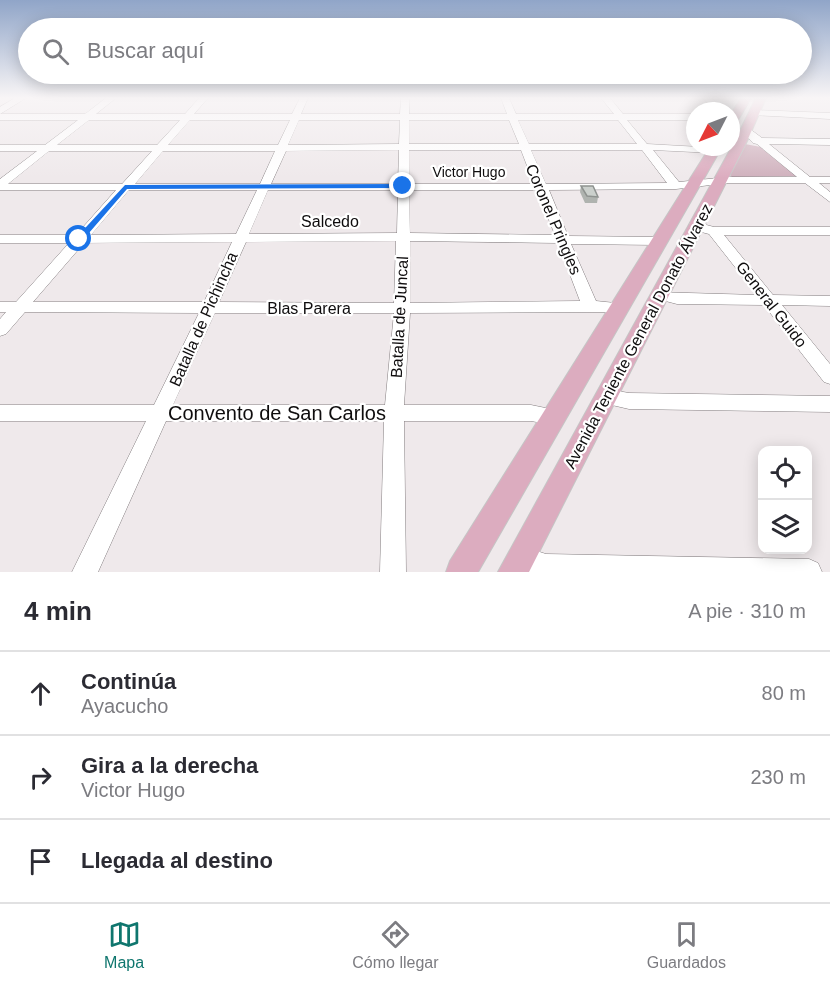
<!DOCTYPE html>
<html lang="es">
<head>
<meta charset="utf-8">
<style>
  body { margin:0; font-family:Helvetica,sans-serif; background:#f7f7f7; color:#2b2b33 }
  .controls { position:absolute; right:18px; bottom:18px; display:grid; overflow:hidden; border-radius:12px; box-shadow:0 3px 15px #0003 }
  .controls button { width:54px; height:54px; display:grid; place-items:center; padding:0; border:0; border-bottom:2px solid #e1e1e2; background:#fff; color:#2b2b33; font:30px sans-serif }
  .compass { position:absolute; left:686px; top:102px; width:54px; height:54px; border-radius:50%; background:#fff; box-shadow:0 3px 15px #0003; rotate:228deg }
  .stop { position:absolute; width:18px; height:18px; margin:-14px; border:4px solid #1a73e8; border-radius:50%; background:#fff }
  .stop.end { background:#1a73e8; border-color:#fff; box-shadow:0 2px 6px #0008 }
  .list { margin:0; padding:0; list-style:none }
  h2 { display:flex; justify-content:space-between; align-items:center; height:78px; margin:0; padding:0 24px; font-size:26px }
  h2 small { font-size:20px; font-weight:400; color:#7c7c81 }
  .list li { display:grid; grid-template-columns:39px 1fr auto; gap:18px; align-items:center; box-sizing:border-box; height:84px; padding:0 24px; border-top:2px solid #e1e1e2 }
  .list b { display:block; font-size:22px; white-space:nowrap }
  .list p { margin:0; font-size:20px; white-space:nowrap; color:#7c7c81 }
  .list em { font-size:20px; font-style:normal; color:#7c7c81 }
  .icon { flex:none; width:33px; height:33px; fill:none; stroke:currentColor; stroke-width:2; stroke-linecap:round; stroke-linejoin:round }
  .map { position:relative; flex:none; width:830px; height:572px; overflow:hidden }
  .search { position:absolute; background:#fff; box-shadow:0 3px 15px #0003; left:18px; right:18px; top:18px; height:66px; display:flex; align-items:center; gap:15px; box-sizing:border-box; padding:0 21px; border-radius:33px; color:#7c7c81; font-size:22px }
  .sheet { height:330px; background:#fff }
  nav { display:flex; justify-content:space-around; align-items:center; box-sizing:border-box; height:84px; border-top:2px solid #e1e1e2; background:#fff; font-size:16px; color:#7c7c81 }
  nav a { display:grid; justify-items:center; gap:3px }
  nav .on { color:#0f766e }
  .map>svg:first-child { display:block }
  .green { fill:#d0b1bd }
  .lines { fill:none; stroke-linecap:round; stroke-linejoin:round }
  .minor-casing { stroke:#847e80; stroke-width:1 }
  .major-casing { stroke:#c5c5c5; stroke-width:2 }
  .minor { fill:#fff; fill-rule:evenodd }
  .major { fill:#dcacbf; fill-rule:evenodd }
  .wall { fill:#afb3af }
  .building { fill:#cbd0cc; stroke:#8e928f; stroke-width:1.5 }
  .route { fill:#1a73e8 }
  .labels { text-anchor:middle; stroke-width:4.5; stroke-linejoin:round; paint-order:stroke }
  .far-street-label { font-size:14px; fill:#0e0c0d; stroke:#fff }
  .street-label { font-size:16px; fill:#0e0c0d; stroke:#fff }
  .near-street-label { font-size:20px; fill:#0e0c0d; stroke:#fff }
</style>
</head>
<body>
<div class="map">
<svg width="830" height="572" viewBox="0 0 830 572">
  <rect width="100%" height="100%" fill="#efe9eb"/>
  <path class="green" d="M745,144L761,147L798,176L732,177L730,175Z"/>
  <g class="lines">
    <defs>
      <g id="minor">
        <path d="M15,98H26L0,114V107Z"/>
        <path d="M106,98H116L96,114H185L199,98H208L194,114H292L300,98H308L301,114H400L401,98H409V114H507L501,98H509L516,114H614L601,98H610L623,114H695V120H627L647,144L718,148V152L714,153L653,150L679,182L728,177H797L757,144L753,143L742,131L744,129H750L762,138L830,139V145L769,144L810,177H830V183H819L830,192V202L805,183H728L676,189L549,190L568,236L659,237L666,241L659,245L571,244L596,301L625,304L627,308L625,312L410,313L404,405H531L560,411L563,417L560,423L553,425L531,421H404L406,572H380L384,421H166L98,572H72L146,421H0V405H154L199,313L25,312L6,334L0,336V319L6,312H0V302H16L69,243H0V235H76L116,190H0V179L37,151H0V145H45L78,120H0V114H85ZM89,120H180L157,145H57ZM190,120H290L278,145H168ZM299,120H400L399,144L288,145ZM409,120H509L519,144H409ZM518,120H618L637,144H529ZM399,150L398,184H271L286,151ZM409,150H521L534,184H409ZM531,150H642L667,183L546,184ZM49,151H152L122,184H8ZM163,151H275L260,184H135ZM129,190H257L236,234L91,235ZM268,190H398L397,233L249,234ZM409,190H537L555,235L410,233ZM396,241L394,303L219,302L246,242ZM410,241L558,243L580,301L410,303ZM232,242L204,302H33L84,243ZM215,313H394L385,405H173Z"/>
        <path d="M703,98H712L725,111H716Z"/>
        <path d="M754,110L830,113V119L751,115V111Z"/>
        <path d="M695,222L714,227H830V235H724L773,295L830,296V306L782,305L830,364V384L824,382L764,305L677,304L654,298L651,295L654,292L757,295L709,234L690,229L689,226L690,223Z"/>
        <path d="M606,389L629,393L830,396V412L629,409L599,402L597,397L599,392Z"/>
        <path d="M521,546L546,554L809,559L818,563L822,572H525L512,567L509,558L512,549Z"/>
      </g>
      <g id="major">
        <path d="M741,98H751L735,125L731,126V114Z"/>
        <path d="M756,98H766L747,141L529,572H498L735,141Z"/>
        <path d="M710,147H722L478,572H446L450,561Z"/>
      </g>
    </defs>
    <use href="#minor" class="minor-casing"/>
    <use href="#major" class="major-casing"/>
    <use href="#minor" class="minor"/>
    <use href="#major" class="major"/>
  </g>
  <path class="wall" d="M581,186L598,197L597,203H585L580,192Z"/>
  <path class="building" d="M581,186H593L598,197L587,196Z"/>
  <linearGradient id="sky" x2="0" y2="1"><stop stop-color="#90a5c8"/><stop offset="0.55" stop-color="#f8f5f6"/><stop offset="1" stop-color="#f8f5f6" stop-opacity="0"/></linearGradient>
  <rect width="830" height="178" fill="url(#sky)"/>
  <path class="route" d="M403,184L405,188L127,189L82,241L75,239L125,185Z"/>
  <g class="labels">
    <g class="far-street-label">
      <text x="469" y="177">Victor Hugo</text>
    </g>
    <g class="street-label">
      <text transform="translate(554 219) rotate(67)" y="6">Coronel Pringles</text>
      <text x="330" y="227">Salcedo</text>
      <text transform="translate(772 304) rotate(52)" y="6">General Guido</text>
      <text x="309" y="314">Blas Parera</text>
      <text transform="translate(399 317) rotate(-87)" y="6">Batalla de Juncal</text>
      <text transform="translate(203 319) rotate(-66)" y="6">Batalla de Pichincha</text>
      <text transform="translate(638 336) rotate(-62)" y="6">Avenida Teniente General Donato Álvarez</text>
    </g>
    <g class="near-street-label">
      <text x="277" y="420">Convento de San Carlos</text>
    </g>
  </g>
</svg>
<div class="controls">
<button><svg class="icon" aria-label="locate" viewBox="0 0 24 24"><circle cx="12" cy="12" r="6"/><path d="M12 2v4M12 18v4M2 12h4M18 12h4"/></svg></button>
<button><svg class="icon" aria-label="layers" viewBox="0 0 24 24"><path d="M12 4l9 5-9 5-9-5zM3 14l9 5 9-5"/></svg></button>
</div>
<svg class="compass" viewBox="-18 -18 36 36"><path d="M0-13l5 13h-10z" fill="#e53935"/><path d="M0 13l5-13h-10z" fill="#7c7c81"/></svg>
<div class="stop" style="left:79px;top:239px"></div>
<div class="stop end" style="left:403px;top:186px"></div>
<div class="search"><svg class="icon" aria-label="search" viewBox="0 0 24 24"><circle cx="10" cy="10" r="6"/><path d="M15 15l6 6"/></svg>Buscar aquí</div>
</div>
<section class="sheet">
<h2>4 min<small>A pie · 310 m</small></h2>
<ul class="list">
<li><svg class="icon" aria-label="ahead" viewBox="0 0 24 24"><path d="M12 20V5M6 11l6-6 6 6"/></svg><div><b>Continúa</b><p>Ayacucho</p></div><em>80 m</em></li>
<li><svg class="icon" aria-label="right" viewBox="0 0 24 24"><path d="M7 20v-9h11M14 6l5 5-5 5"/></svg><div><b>Gira a la derecha</b><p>Victor Hugo</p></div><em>230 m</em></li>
<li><svg class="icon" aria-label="arrive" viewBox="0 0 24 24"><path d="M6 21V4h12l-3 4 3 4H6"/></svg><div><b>Llegada al destino</b></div></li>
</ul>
</section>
<nav>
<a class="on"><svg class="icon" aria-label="map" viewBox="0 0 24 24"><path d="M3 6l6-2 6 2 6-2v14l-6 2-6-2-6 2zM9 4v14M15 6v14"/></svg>Mapa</a>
<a><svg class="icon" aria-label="directions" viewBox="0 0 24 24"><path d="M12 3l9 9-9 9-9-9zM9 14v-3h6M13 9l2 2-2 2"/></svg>Cómo llegar</a>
<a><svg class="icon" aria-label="saved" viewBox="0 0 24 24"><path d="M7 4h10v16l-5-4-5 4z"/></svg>Guardados</a>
</nav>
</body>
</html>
